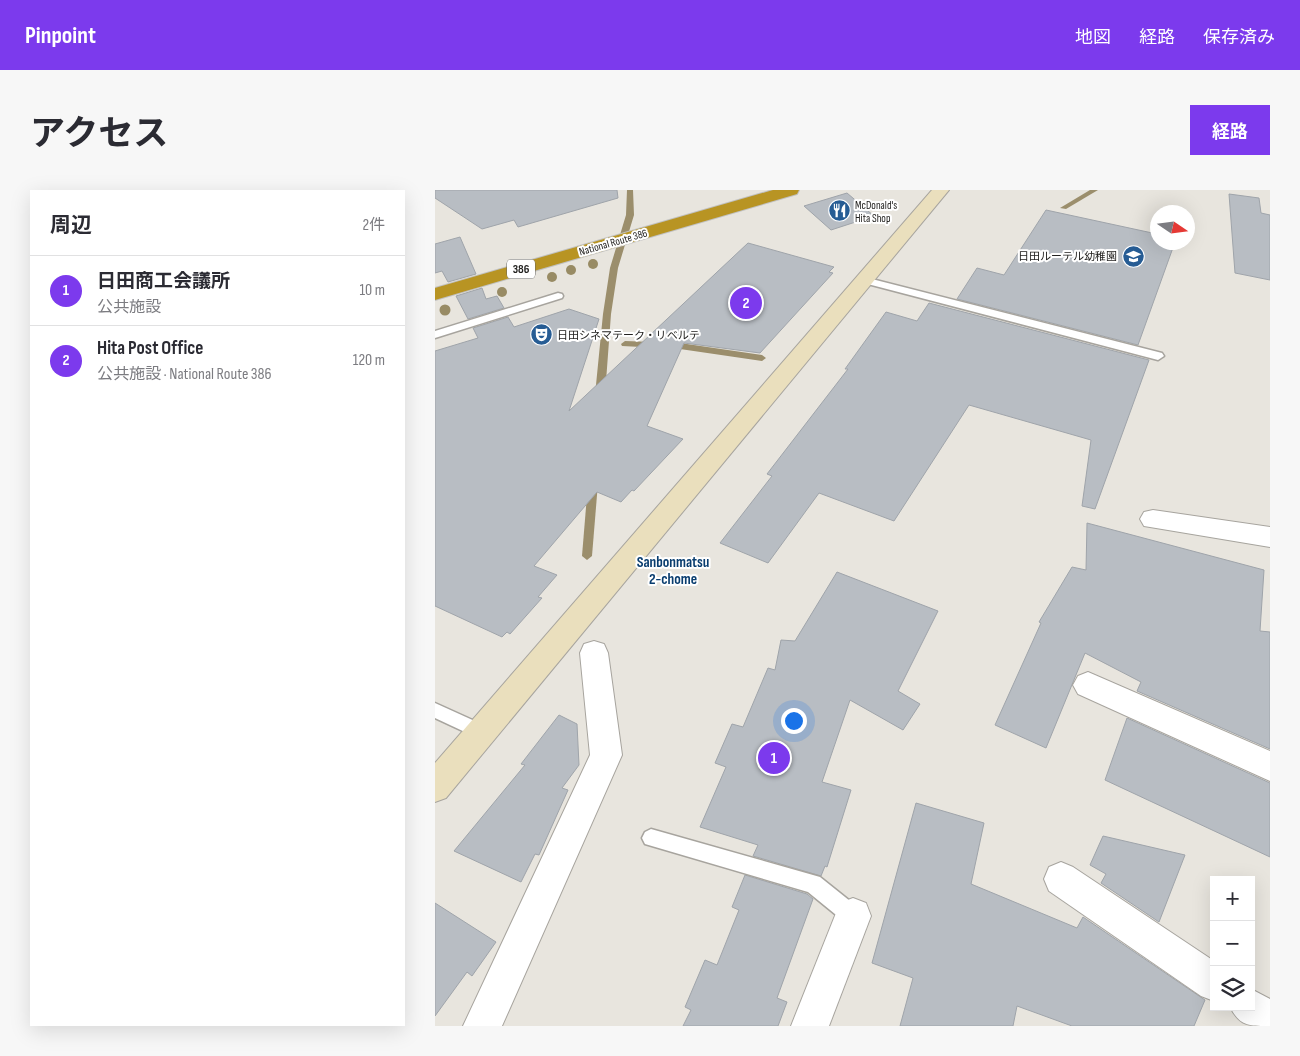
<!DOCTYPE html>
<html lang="ja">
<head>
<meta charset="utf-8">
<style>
  body { margin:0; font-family:"Sofia Sans Condensed","Noto Sans JP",sans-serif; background:#f7f7f7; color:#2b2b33 }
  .controls { position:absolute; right:15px; bottom:15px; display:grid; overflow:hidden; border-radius:0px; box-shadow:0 5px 20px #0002 }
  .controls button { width:45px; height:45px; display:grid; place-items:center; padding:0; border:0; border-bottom:1px solid #e1e1e2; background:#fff; color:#2b2b33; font:25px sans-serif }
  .compass { position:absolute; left:715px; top:15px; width:45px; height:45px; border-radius:50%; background:#fff; box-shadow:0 5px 20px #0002; rotate:103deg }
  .you { position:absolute; left:358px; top:530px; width:18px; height:18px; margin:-12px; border:4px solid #fff; border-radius:50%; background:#1a73e8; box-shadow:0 0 0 8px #1a73e833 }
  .badge { display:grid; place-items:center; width:32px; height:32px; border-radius:50%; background:#7c3aed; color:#fff; font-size:16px; font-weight:700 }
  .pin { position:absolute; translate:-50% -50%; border:2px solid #fff; box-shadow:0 1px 5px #0006 }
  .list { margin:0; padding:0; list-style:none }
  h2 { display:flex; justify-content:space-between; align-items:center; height:65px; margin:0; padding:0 20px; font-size:21px }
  h2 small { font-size:16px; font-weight:400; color:#7c7c81 }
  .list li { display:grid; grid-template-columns:32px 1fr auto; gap:15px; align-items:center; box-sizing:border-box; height:70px; padding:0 20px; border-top:1px solid #e1e1e2 }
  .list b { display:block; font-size:19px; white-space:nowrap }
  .list p { margin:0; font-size:16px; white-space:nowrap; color:#7c7c81 }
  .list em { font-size:16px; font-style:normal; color:#7c7c81 }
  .icon { flex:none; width:28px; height:28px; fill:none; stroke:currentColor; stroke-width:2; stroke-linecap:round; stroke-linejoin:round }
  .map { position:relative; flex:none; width:835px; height:836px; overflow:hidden; border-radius:0px }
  header { display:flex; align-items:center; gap:30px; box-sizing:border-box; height:70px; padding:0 25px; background:#7c3aed; color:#fff }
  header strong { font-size:24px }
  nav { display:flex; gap:28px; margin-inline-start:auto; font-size:18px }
  .intro { display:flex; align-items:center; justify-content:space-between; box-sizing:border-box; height:120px; padding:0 30px }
  h1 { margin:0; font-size:35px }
  .button { padding:12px 22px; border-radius:0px; background:#7c3aed; color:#fff; font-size:18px; font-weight:700 }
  main { display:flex; gap:30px; padding:0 30px }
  aside { flex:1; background:#fff; border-radius:0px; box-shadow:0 5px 20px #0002 }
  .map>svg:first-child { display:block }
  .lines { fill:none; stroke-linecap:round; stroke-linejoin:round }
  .stream { fill:#9b8e6c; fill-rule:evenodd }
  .building { fill:#b8bdc3; stroke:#9fa4aa }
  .lane-casing { stroke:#a7a49e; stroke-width:3 }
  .street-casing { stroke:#a7a49e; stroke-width:2 }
  .secondary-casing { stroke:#a7a49e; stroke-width:2 }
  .highway-casing { stroke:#c1c1c0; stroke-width:2 }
  .lane { fill:#fff; fill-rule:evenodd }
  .street { fill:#fff; fill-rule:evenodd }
  .secondary { fill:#eadfbd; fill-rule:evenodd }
  .highway { fill:#b89423; fill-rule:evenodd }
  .tree { fill:#988b64 }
  .labels { text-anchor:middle; stroke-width:4; stroke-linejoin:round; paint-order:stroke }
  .far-poi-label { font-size:11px; fill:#22211f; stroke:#fff; text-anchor:start }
  .far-street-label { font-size:11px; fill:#22211f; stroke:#fff }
  .shield { fill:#fff; stroke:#646462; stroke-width:1 }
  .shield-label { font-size:12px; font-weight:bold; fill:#22211f }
  .neighbourhood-label { font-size:15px; font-weight:bold; fill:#093d6f; stroke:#fff }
</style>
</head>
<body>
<header>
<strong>Pinpoint</strong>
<nav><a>地図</a><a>経路</a><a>保存済み</a></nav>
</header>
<div class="intro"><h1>アクセス</h1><a class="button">経路</a></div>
<main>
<aside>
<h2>周辺<small>2件</small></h2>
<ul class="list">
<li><span class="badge">1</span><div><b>日田商工会議所</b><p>公共施設</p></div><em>10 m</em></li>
<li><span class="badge">2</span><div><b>Hita Post Office</b><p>公共施設 · National Route 386</p></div><em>120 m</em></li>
</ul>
</aside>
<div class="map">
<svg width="835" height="836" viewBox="0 0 835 836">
  <rect width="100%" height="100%" fill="#e8e5de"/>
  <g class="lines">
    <g class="stream">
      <path d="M192,0H198L199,25L183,78L176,124L170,205L165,208L160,205L168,124L175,78L191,25Z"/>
      <path d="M655,0H663L631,19L625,18Z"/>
      <path d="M190,151L245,153L327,165L331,168L327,171L245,159L187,156L186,154Z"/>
      <path d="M158,289L163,293L157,366L152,370L147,366L153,293Z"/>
    </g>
  </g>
  <g class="building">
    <path d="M0,0H182L183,8L83,37L79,30L47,39L0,8Z"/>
    <path d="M412,3L439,26L396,40L369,16Z"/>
    <path d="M794,4L824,8L826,23L835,25V90L800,83Z"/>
    <path d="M611,20L722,44V52H740L703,155L522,109L542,78L569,85Z"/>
    <path d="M25,47L41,84L13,92L7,81L0,83V54Z"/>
    <path d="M313,53L399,77L394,82L398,83L325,163L249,153L212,236L248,249L199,301L197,300L186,312L162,302L99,376L122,385L103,407L107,408L75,444L72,442L67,447L0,416V161L43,148L38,138L73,127L79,137L134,119L164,129L134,221Z"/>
    <path d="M47,98L51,109L62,106L69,118L33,129L21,106Z"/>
    <path d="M494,113L714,170L660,319L647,316L656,250L534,215L459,331L384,303L333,373L285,353L337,286L332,284L413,179H410L451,122L482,131Z"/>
    <path d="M652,333L829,380L825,441L835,442V559L702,501L706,492L650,463L611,558L560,535L606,433L604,432L637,377L651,380Z"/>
    <path d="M402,382L503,421L463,501L485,514L468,540L415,510L387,592L416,600L392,677L390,676L386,686L318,666L323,655L265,637L291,577L280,573L297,534L308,537L333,478L340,480L346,450L360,451Z"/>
    <path d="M124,525L142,534L144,575L127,598L133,600L104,665L100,664L86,692L19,661L90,575L86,574Z"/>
    <path d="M692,528L835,593V667L670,590Z"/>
    <path d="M481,613L549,633L536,694L642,738L648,727L770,810L759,836H637L582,816L578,836H465L478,788L437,773Z"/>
    <path d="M668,646L750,665L724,732L666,693L671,684L655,675Z"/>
    <path d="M310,685L372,704L378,709L342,808L352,812L343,836H248L256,820L250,817L270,770L282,775L304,720L297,717Z"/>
    <path d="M0,713L61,752L37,786L32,782L0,826Z"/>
  </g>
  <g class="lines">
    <defs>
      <g id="lane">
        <path d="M429,87L727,163L729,166L723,170L425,92L424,90L425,88Z"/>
        <path d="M123,103L127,104L128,106L127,108L0,148V141Z"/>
        <path d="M0,513L53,537L55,542L53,547L47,550L0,528Z"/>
        <path d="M216,639L378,685L385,687L425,719L428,726L425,733L418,736L411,733L373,702L210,654L207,648L210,642Z"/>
      </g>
      <g id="street">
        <path d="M718,320L835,337V357L709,336L705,329L709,322Z"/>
        <path d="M159,451L169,454L173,463L187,565L67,836H28L155,565L145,463L149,454Z"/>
        <path d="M653,482L835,561V591L643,504L638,495L643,486Z"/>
        <path d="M626,672L638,677L779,771V811L766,806L614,701L609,689L614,677Z"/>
        <path d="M418,708L431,713L436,726L394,836H356L405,713Z"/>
        <path d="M816,799L835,809V836C813,836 805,836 795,817H816Z"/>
      </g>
      <path id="secondary" d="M497,0H514L11,608L0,612V573Z"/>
      <path id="highway" d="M338,0H364L362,4L0,110V98Z"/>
    </defs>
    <use href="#lane" class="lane-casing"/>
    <use href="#street" class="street-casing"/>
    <use href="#secondary" class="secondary-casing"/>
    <use href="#highway" class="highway-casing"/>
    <use href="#lane" class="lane"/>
    <use href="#street" class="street"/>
    <use href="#secondary" class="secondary"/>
    <use href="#highway" class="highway"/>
  </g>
  <g class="tree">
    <circle cx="158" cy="74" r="5"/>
    <circle cx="136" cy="80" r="5"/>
    <circle cx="117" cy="87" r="5"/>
    <circle cx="67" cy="102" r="5"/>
    <circle cx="10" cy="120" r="5.5"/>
  </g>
  <defs>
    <symbol id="restaurant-disc" viewBox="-11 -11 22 22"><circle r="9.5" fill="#265c94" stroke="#fff"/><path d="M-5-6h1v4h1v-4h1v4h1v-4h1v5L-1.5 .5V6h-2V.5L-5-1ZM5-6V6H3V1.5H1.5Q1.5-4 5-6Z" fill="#fff"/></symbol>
    <symbol id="school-disc" viewBox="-11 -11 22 22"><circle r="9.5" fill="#265c94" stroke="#fff"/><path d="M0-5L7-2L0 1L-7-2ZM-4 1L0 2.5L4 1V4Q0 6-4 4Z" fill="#fff"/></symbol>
    <symbol id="theatre-disc" viewBox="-11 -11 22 22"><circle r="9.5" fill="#265c94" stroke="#fff"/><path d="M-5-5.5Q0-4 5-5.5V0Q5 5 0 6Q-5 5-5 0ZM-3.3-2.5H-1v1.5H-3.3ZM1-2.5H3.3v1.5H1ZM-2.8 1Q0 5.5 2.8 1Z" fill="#fff"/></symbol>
  </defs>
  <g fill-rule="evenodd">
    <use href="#restaurant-disc" x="392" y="8" width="25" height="25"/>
    <use href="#school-disc" x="686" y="54" width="25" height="25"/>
    <use href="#theatre-disc" x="94" y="132" width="25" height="25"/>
  </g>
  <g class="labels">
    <g class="far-poi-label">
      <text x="420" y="19">McDonald's<tspan x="420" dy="13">Hita Shop</tspan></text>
      <text x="682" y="70" text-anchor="end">日田ルーテル幼稚園</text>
      <text x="122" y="149">日田シネマテーク・リベルテ</text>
    </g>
    <g class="far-street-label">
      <text transform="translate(178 52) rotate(-16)" y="4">National Route 386</text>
    </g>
    <rect class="shield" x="72" y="69.5" width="28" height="19" rx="4"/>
    <g class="shield-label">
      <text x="86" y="83">386</text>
    </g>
    <g class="neighbourhood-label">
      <text x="238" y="377">Sanbonmatsu<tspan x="238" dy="17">2-chome</tspan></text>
    </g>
  </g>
</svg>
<div class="controls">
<button>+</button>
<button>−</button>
<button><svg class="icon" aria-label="layers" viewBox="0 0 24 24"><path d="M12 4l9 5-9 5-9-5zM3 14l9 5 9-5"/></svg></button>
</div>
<svg class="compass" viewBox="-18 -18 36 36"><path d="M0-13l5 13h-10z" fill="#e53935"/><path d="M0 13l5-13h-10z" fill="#7c7c81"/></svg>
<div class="you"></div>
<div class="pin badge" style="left:339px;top:568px">1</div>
<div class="pin badge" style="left:311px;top:113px">2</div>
</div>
</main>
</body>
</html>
